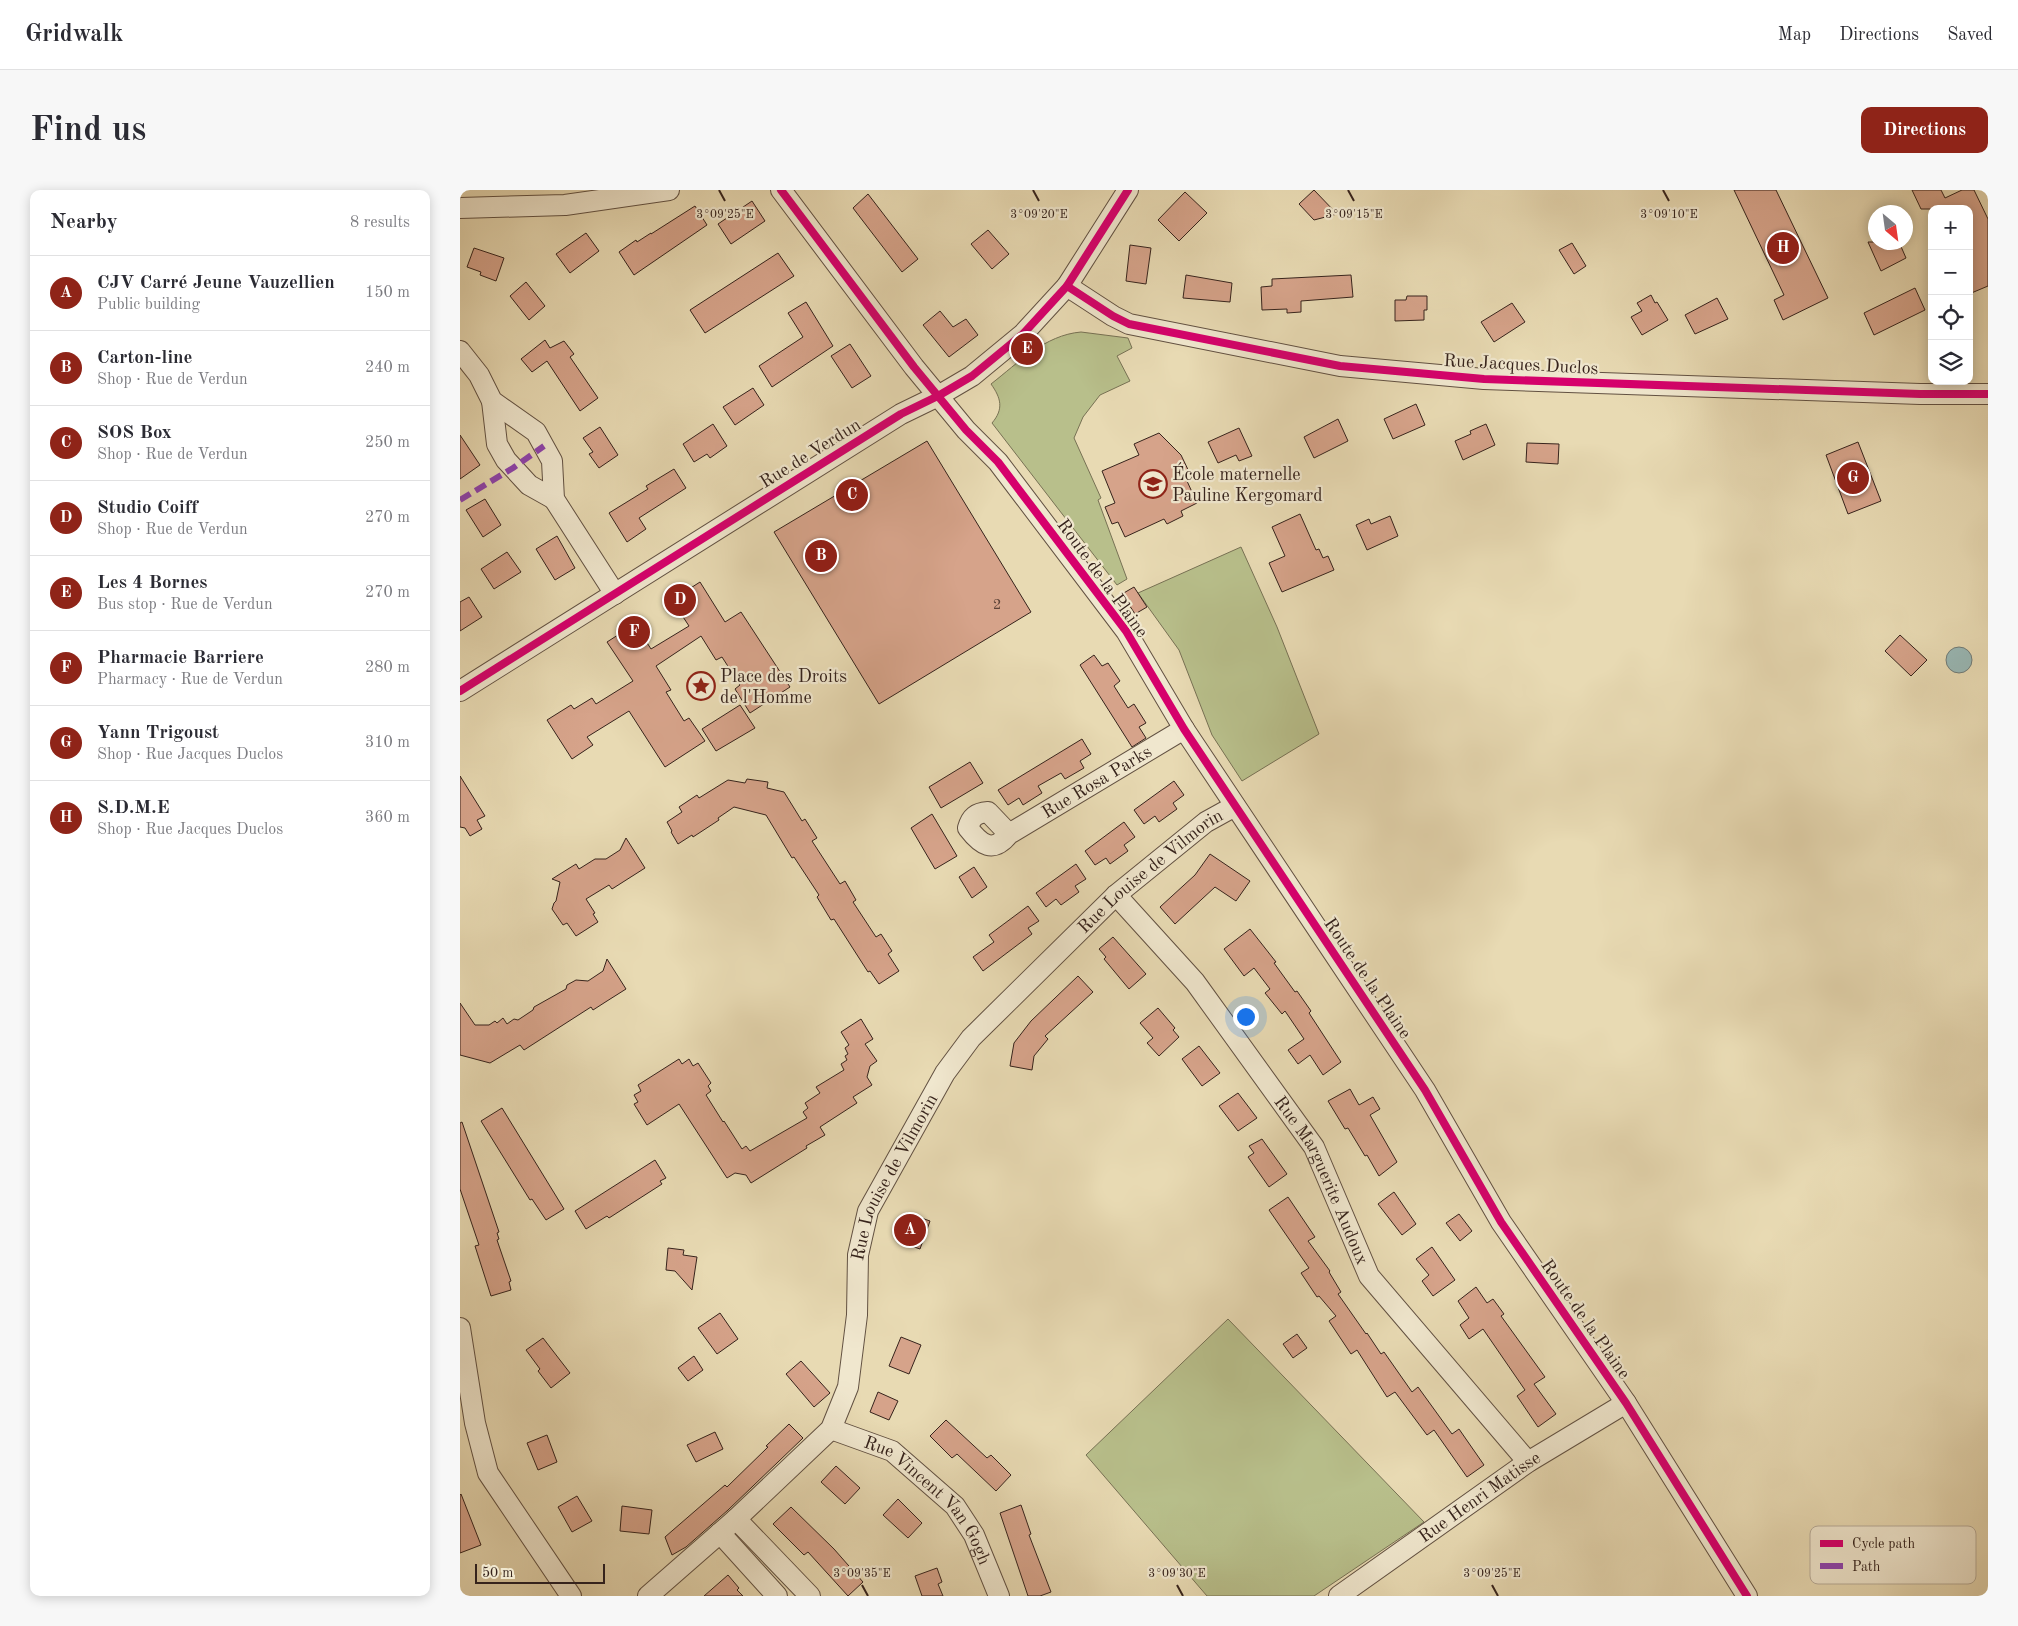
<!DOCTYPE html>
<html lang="en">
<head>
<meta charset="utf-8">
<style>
  body { margin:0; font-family:"Old Standard TT",serif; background:#f7f7f7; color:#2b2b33 }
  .controls { position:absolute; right:15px; top:15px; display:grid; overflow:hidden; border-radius:10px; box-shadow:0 2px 12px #0003 }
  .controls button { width:45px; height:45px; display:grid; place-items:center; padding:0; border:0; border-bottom:1px solid #e1e1e2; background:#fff; color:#2b2b33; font:25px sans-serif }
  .compass { position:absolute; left:1408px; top:15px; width:45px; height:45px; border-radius:50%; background:#fff; box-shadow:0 2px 12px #0003; rotate:151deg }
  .scale { position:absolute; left:15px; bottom:12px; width:130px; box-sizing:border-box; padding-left:5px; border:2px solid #36231c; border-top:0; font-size:14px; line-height:18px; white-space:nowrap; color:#36231c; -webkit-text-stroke:4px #f0e7ce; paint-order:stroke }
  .you { position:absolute; left:785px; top:826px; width:18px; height:18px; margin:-12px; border:4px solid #fff; border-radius:50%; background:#1a73e8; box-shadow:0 0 0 8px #1a73e833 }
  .badge { display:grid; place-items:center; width:32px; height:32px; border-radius:50%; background:#8f2418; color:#fff; font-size:16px; font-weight:700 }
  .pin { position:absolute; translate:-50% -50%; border:2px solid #fff; box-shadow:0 1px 5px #0006 }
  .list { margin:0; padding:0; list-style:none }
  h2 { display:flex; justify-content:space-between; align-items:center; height:65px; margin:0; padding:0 20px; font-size:21px }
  h2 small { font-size:16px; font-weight:400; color:#7c7c81 }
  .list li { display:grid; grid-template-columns:32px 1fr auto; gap:15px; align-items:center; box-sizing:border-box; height:75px; padding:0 20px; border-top:1px solid #e1e1e2 }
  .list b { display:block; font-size:19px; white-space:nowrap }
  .list p { margin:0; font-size:16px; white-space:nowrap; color:#7c7c81 }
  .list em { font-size:16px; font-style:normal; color:#7c7c81 }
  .icon { flex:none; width:28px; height:28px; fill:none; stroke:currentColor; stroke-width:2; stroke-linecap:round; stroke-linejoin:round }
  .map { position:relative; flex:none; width:1528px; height:1406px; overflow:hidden; border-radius:10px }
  header { display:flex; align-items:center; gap:30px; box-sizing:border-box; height:70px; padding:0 25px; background:#fff; border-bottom:1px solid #e1e1e2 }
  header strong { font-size:24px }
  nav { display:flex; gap:28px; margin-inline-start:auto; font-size:18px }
  .intro { display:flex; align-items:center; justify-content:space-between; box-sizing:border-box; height:120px; padding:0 30px }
  h1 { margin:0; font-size:35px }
  .button { padding:12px 22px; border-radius:10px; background:#8f2418; color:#fff; font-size:18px; font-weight:700 }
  main { display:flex; gap:30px; padding:0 30px }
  aside { flex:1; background:#fff; border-radius:10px; box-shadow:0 2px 12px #0003 }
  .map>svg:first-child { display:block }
  .green { fill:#b8bf8b; stroke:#777154 }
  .water { fill:#99b8b5; stroke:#717c78 }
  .building { fill:#d6a38a; stroke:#36231c }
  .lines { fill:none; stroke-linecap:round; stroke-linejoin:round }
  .minor-casing { stroke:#625142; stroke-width:22 }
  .minor { stroke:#f0e7ce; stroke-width:20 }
  .quiet { stroke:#8e44ad; stroke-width:6; stroke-dasharray:12 6; stroke-linecap:butt }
  .cycleway-casing { stroke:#f0e7ce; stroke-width:11 }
  .cycleway { stroke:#d6006c; stroke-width:8 }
  .ticks { fill:none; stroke:#36231c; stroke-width:2 }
  .labels { text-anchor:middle; stroke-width:4.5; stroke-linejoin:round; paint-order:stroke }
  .number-label { font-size:15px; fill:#5e4338 }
  .street-label { font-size:18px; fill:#36231c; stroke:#f0e7ce }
  .poi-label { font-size:18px; fill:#36231c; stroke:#f0e7ce; text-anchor:start }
  .key { fill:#f0e7ce; stroke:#b8ac99; stroke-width:1 }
  .key-label { font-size:14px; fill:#36231c }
  .ticks-label { font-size:12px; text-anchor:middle; fill:#36231c; stroke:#f0e7ce; stroke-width:4.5; stroke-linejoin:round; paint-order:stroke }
</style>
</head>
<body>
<header>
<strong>Gridwalk</strong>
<nav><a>Map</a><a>Directions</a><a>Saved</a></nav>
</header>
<div class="intro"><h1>Find us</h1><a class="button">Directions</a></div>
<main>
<aside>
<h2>Nearby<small>8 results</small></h2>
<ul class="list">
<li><span class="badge">A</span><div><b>CJV Carré Jeune Vauzellien</b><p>Public building</p></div><em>150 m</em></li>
<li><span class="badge">B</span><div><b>Carton-line</b><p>Shop · Rue de Verdun</p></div><em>240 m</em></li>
<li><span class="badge">C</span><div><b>SOS Box</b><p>Shop · Rue de Verdun</p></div><em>250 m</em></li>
<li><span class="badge">D</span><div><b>Studio Coiff</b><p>Shop · Rue de Verdun</p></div><em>270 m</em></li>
<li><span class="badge">E</span><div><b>Les 4 Bornes</b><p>Bus stop · Rue de Verdun</p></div><em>270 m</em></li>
<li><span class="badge">F</span><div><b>Pharmacie Barriere</b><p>Pharmacy · Rue de Verdun</p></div><em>280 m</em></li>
<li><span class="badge">G</span><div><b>Yann Trigoust</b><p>Shop · Rue Jacques Duclos</p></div><em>310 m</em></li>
<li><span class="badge">H</span><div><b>S.D.M.E</b><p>Shop · Rue Jacques Duclos</p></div><em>360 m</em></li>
</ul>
</aside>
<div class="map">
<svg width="1528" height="1406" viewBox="0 0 1528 1406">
  <rect width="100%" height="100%" fill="#e8dab3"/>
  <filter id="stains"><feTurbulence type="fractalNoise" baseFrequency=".004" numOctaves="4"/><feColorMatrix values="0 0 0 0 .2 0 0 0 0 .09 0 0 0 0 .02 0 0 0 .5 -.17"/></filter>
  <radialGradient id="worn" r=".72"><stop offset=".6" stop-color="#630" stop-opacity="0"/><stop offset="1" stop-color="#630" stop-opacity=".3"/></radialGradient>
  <g class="green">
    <path d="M621,142L668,148L672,158L657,166L670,191L640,205L623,227L614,248L641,308L638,310L667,389L657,395L532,233C544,219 541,208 531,194C558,173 585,145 621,142Z"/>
    <path d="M781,357L817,437L859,544L782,591L752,545L719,460L678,403Z"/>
    <path d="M768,1129L964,1332L854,1406H747L626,1265Z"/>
  </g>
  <circle class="water" cx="1499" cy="470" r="13"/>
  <g class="building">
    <path d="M854,0L877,24L854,30L839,14Z"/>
    <path d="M1274,0H1316L1368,108L1323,130L1314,110L1324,105Z"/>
    <path d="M1452,0H1481L1485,8L1502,0H1514L1528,29V96L1509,104V19H1461Z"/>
    <path d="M725,2L747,23L719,51L698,30Z"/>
    <path d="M408,4L458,69L442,82L393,18Z"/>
    <path d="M292,11L305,31L271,54L258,34Z"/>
    <path d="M235,16L247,35L174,85L159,62L176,50L177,52L191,43V44Z"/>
    <path d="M528,40L549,64L532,79L511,54Z"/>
    <path d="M126,43L139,61L110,83L96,64Z"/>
    <path d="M1408,52H1439L1446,68L1421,81Z"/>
    <path d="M1112,53L1126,76L1114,84L1099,60Z"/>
    <path d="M670,55L691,58L686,94L666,91Z"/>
    <path d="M14,58L44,68L36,91L20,85L21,82L7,77Z"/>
    <path d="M318,63L334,86L245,143L230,120Z"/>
    <path d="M726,85L772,93L770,112L723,108Z"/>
    <path d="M891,85L893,107L841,111V122L827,123V119L802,120L801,97L812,96V89Z"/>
    <path d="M66,92L85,116L69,130L50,106Z"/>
    <path d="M1455,98L1465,120L1414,145L1404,123Z"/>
    <path d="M1191,105L1195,113L1197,112L1208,130L1182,145L1171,127L1182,121L1177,113Z"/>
    <path d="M947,106H967V120H964V130L935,131V110H946Z"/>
    <path d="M1257,108L1268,129L1235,144L1225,125Z"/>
    <path d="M346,112L373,156L312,197L299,176L343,147L328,123Z"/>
    <path d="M1052,113L1065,132L1034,152L1021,132Z"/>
    <path d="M480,121L493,137L506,129L518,145L489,167L463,135Z"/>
    <path d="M85,150L90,158L104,151L114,164L110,167L138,208L120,221L87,171L72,182L61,169Z"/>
    <path d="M390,154L411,186L392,198L371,166Z"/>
    <path d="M293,198L304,215L275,235L263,217Z"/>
    <path d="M956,214L965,235L933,249L924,229Z"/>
    <path d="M878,229L888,251L854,268L844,247Z"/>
    <path d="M253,234L267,256L250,268L247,264L234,272L223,254Z"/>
    <path d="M1026,234L1035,255L1003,270L995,251L1011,244L1010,241Z"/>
    <path d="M140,237L158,265L139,278L129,264L133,262L123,248Z"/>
    <path d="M779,238L792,266L779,271L776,265L758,273L748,252Z"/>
    <path d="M699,243L721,265L732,288L727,291L737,313L721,321L723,326L707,334L704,329L665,347L658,332L652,334L645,317L655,313L642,281L679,265L674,254Z"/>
    <path d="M0,245L20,275L0,289Z"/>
    <path d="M467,251L571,422L419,514L314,342Z"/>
    <path d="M1398,252L1421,311L1388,324L1366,265Z"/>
    <path d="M1067,253L1099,254L1098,274L1066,272Z"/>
    <path d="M214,279L226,298L179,328L186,339L167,352L149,323L188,299L186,296Z"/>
    <path d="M25,309L41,335L23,347L6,320Z"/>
    <path d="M840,324L856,360L859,359L863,368L868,366L874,380L822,402L809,373L825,366L812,337Z"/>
    <path d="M930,326L938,346L907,360L896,335L909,329L911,334Z"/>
    <path d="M97,346L115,378L95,390L76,359Z"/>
    <path d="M47,362L61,382L34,399L21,379Z"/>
    <path d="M240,392L265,432L281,422L330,497L290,523L275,499L280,495L262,467L256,470L241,446L196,476L211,500L206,502L224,531L229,528L245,551L205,577L169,521L127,547L133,555L112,569L87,530L111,515L114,519L132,508L136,514L173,491L147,452L175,434L191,459L229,436L212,410Z"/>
    <path d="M674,397L687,417L675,424L662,404Z"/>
    <path d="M9,407L22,427L0,441V412Z"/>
    <path d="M1440,445L1467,470L1451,486L1425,461Z"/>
    <path d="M634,465L642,476L648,473L660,491L654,496L668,518L674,514L686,533L679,537L686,548L672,557L620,475Z"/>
    <path d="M280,515L295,538L256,561L242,539Z"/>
    <path d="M622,549L631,564L620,571L624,578L605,589L601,583L578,596L582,603L563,615L559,608L548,615L538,600Z"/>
    <path d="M510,572L523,593L481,618L469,597Z"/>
    <path d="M0,586L25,626L17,630L22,639L10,646L5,638L0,637Z"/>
    <path d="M287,589L308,592L307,598L324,602L342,631L345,629L357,648L352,651L380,694L385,691L396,710L393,712L416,747L421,744L432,761L428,764L439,781L419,794L410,781L408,782L374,729L371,730L357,707L359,705L334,667L332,668L306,625L274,617L258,628L259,630L233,647L232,645L218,654L211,642L212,641L207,632L222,622L219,617L237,605L239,608L268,590L285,593Z"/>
    <path d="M714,591L724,605L713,613L717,619L699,632L695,626L684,634L674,620Z"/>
    <path d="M472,624L497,666L475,679L451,638Z"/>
    <path d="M664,632L675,647L664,655L668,661L650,674L646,668L635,675L625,661Z"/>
    <path d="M166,648L185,678L152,699L149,695L126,709L135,723L133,724L138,732L116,746L107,733L103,735L92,719L94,713L96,711L100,692L92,689L116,674L119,679L135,669H146L160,660Z"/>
    <path d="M750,664L790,691L776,711L755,697L715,734L700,717L735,685Z"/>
    <path d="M616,674L626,689L615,696L619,702L601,715L596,709L586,717L576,703Z"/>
    <path d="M514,677L527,697L512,708L499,687Z"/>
    <path d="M568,716L579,731L568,738L572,744L523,781L513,767L534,752L529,745Z"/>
    <path d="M790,739L816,772L814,773L835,802L837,801L851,821L849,823L881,872L863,885L850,865L838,874L828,860L844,849L825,821L822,824L805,803L810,799L794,778L784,786L764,759Z"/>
    <path d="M653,747L686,784L669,799L644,769L646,767L639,759Z"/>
    <path d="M147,769L166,799L147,811L133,820L131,817L64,860L60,855L30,873L0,865V813L15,835H29L35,831L37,833L43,828L47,834L54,829L58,830L73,820L74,817L106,799L107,795L116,790L128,791L143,781Z"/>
    <path d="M618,786L633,802L585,846L588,849L574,866L572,880L550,876L554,853L571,831Z"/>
    <path d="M698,818L715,838L713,840L719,847L699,866L687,853L693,848L680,833Z"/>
    <path d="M401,829L413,849L405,854L417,871L410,876L407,887L412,895L393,907L397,913L360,937L365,945L346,956L347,958L291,993L286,985L275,983L267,988L219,914L187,935L174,914L178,912L174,905L181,901L178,895L219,869L222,874L229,869L233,876L238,873L251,893L248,896L251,901L246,905L263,932L264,931L282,959L286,956L290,961L347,928L343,922L348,918L345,913L360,903L356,897L384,880L381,874L387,870L385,866L388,864L385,858L389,855L381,842Z"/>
    <path d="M739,856L760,883L742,896L722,869Z"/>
    <path d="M890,899L899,915L913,907L920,919L910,925L937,972L919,986L907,965L905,966L888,938L885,939L868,911Z"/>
    <path d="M778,903L797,928L778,941L759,916Z"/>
    <path d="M42,918L104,1019L86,1030L72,1009L70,1010L21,931Z"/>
    <path d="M2,932L39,1042L37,1043L39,1049L37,1050L51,1091L49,1092L51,1100L31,1106L15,1056L19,1055L0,999V933Z"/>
    <path d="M802,949L827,984L809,997L788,967L794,963L789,956Z"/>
    <path d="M195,970L206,988L200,991L202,994L149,1028L147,1026L126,1039L115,1021Z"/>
    <path d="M934,1002L956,1034L942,1045L918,1014Z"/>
    <path d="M828,1007L855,1047L848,1051L870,1081L869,1082L881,1102L878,1104L906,1144L907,1143L921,1164L924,1162L952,1202L958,1197L992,1244L999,1239L1024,1275L1007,1287L974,1240L967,1245L935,1202L927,1207L897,1160L891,1164L869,1131L876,1126L859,1106L857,1107L841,1083L849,1078L809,1020Z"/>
    <path d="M447,1023L470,1031L460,1059L437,1051Z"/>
    <path d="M999,1024L1012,1041L1000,1051L986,1033Z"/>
    <path d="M972,1057L995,1090L973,1106L962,1091L969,1085L956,1069Z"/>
    <path d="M208,1058L224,1060L223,1065L237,1067L232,1100L215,1081L206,1080Z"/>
    <path d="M1016,1097L1027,1113L1033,1109L1044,1124L1041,1126L1085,1187L1074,1194L1096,1224L1078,1237L1057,1206L1065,1200L1023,1139L1009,1149L1000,1135L1009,1128L998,1111Z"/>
    <path d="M260,1123L278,1149L257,1164L238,1138Z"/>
    <path d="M837,1144L847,1158L833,1168L823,1154Z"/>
    <path d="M441,1147L461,1155L449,1184L429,1176Z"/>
    <path d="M83,1148L110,1183L91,1198L78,1181L80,1179L66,1160Z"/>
    <path d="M234,1166L243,1180L228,1191L218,1178Z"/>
    <path d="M341,1171L370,1203L354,1217L326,1184Z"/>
    <path d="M418,1202L438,1211L429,1230L410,1222Z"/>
    <path d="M486,1230L527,1268L531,1265L551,1285L536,1301L497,1264L492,1268L470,1246Z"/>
    <path d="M329,1234L343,1248L268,1320L226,1357L212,1365L205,1347L265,1295L267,1297L308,1257L306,1256Z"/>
    <path d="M255,1242L263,1259L236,1272L227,1255Z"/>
    <path d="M87,1245L97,1272L78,1280L67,1253Z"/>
    <path d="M376,1276L400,1298L385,1314L361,1292Z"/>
    <path d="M1,1304L21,1355L0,1363V1305Z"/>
    <path d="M117,1306L132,1331L112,1342L98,1317Z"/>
    <path d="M438,1309L462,1333L448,1348L423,1325Z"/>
    <path d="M561,1315L571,1344L569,1345L591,1402L580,1406H568L540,1323Z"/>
    <path d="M162,1316L192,1320L189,1344L160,1341Z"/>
    <path d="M331,1317L374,1359L403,1392L388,1406L348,1362L344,1365L313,1334Z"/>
    <path d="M477,1378L482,1392L478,1394L483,1406H462L455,1386Z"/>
    <path d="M268,1385L279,1398L277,1400L283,1406H244Z"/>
  </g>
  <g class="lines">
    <defs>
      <g id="minor">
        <path d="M321,0L454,177L506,240L538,272L666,441L724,539L965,900L1041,1032L1166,1213L1287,1406"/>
        <path d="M0,18L105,15L209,0"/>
        <path d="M607,96L653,126L669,134L880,176L1024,189L1460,204H1528"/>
        <path d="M0,161L19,185L32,211L76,242L92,271L94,309L155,404"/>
        <path d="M32,211L37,254L46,270L69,295L94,309"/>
        <path d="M0,501L441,224L478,206L512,186L563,144L607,96L668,0"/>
        <path id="s1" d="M549,644L528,622C516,623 511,627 508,638C521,655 533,664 549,644L724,539"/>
        <path id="s2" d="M656,705L735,792L854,957L909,1086L1068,1272"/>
        <path d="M0,1138L15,1233L28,1283L111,1406"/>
        <path id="s3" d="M371,1239L432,1261L495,1316L514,1345L539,1406"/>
        <path d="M276,1329L350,1406"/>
        <path d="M260,1343L317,1406"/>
        <path id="s4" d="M188,1406L276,1329L371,1239L388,1197L397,1125L398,1065L408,1021L485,883L511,848L656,705L746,632L775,616"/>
        <path id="s5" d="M879,1406L1068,1272L1166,1213"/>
      </g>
    </defs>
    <use href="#minor" class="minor-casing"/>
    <use href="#minor" class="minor"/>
    <path class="quiet" d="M0,310L53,278L84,256"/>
    <defs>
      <g id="cycleway">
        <path d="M321,0L454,177L506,240L538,272L666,441L724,539L965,900L1041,1032L1166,1213L1287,1406"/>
        <path d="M607,96L653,126L669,134L880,176L1024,189L1460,204H1528"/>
        <path d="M0,501L441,224L478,206L512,186L563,144L607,96L668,0"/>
      </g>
    </defs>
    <use href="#cycleway" class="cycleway-casing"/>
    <use href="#cycleway" class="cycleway"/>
  </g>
  <path class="ticks" d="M259,0L265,11M573,0L579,11M888,0L894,11M1203,0L1209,11M402,1395L408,1406M717,1395L723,1406M1032,1395L1038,1406"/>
  <defs>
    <symbol id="school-ring" viewBox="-11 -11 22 22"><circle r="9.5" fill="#f0e7ce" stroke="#8f2418" stroke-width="1.5"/><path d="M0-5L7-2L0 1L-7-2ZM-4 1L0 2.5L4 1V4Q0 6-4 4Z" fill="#8f2418"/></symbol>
    <symbol id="sight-ring" viewBox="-11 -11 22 22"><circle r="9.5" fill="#f0e7ce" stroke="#8f2418" stroke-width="1.5"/><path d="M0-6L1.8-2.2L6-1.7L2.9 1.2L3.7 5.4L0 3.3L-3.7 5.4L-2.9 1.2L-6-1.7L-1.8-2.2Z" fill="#8f2418"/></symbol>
  </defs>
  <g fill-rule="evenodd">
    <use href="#school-ring" x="677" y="278" width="32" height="32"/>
    <use href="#sight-ring" x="225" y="480" width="32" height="32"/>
  </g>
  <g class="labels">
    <g class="number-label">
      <text x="537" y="419">2</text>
    </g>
    <g class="street-label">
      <text transform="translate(1061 174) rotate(3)" y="6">Rue Jacques Duclos</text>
      <text transform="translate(350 263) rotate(-32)" y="6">Rue de Verdun</text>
      <text transform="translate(643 388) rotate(54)" y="6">Route de la Plaine</text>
      <text dy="6" stroke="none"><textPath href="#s1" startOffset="212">Rue Rosa Parks</textPath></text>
      <text dy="6" stroke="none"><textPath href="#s4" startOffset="918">Rue Louise de Vilmorin</textPath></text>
      <text transform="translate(908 788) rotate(56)" y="6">Route de la Plaine</text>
      <text dy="6" stroke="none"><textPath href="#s4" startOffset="512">Rue Louise de Vilmorin</textPath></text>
      <text dy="6" stroke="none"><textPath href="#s2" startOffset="354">Rue Marguerite Audoux</textPath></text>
      <text transform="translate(1126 1129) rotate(55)" y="6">Route de la Plaine</text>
      <text dy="6" stroke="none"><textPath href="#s5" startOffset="172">Rue Henri Matisse</textPath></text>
      <text dy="6" stroke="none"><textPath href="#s3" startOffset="125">Rue Vincent Van Gogh</textPath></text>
    </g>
    <g class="poi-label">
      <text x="712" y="290">École maternelle<tspan x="712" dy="21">Pauline Kergomard</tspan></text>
      <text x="260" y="492">Place des Droits<tspan x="260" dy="21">de l'Homme</tspan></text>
    </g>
  </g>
  <rect x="1350" y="1336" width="166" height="58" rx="8" class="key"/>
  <rect x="1360" y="1350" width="23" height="7" fill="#d6006c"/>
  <rect x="1360" y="1373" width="23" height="6" fill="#8e44ad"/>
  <g class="key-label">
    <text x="1392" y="1358">Cycle path</text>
    <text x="1392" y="1381">Path</text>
  </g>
  <g class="ticks-label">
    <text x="265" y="28">3°09'25"E</text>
    <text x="579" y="28">3°09'20"E</text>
    <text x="894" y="28">3°09'15"E</text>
    <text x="1209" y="28">3°09'10"E</text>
    <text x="402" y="1387">3°09'35"E</text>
    <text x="717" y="1387">3°09'30"E</text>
    <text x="1032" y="1387">3°09'25"E</text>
  </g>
  <rect width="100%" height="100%" filter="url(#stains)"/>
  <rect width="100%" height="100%" fill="url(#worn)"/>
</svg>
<div class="controls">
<button>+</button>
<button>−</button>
<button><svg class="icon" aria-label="locate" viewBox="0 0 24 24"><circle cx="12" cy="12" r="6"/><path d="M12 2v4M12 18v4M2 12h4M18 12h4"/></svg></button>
<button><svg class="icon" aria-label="layers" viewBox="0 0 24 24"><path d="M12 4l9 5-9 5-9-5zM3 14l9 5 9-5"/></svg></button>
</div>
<svg class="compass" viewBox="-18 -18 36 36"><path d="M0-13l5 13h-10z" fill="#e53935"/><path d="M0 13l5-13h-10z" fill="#7c7c81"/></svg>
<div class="scale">50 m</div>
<div class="you"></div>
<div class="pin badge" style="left:450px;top:1040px">A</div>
<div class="pin badge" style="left:361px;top:366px">B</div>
<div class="pin badge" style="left:392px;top:305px">C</div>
<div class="pin badge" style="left:220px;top:410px">D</div>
<div class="pin badge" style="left:567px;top:159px">E</div>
<div class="pin badge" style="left:174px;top:442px">F</div>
<div class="pin badge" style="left:1393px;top:288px">G</div>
<div class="pin badge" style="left:1323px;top:58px">H</div>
</div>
</main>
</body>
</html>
